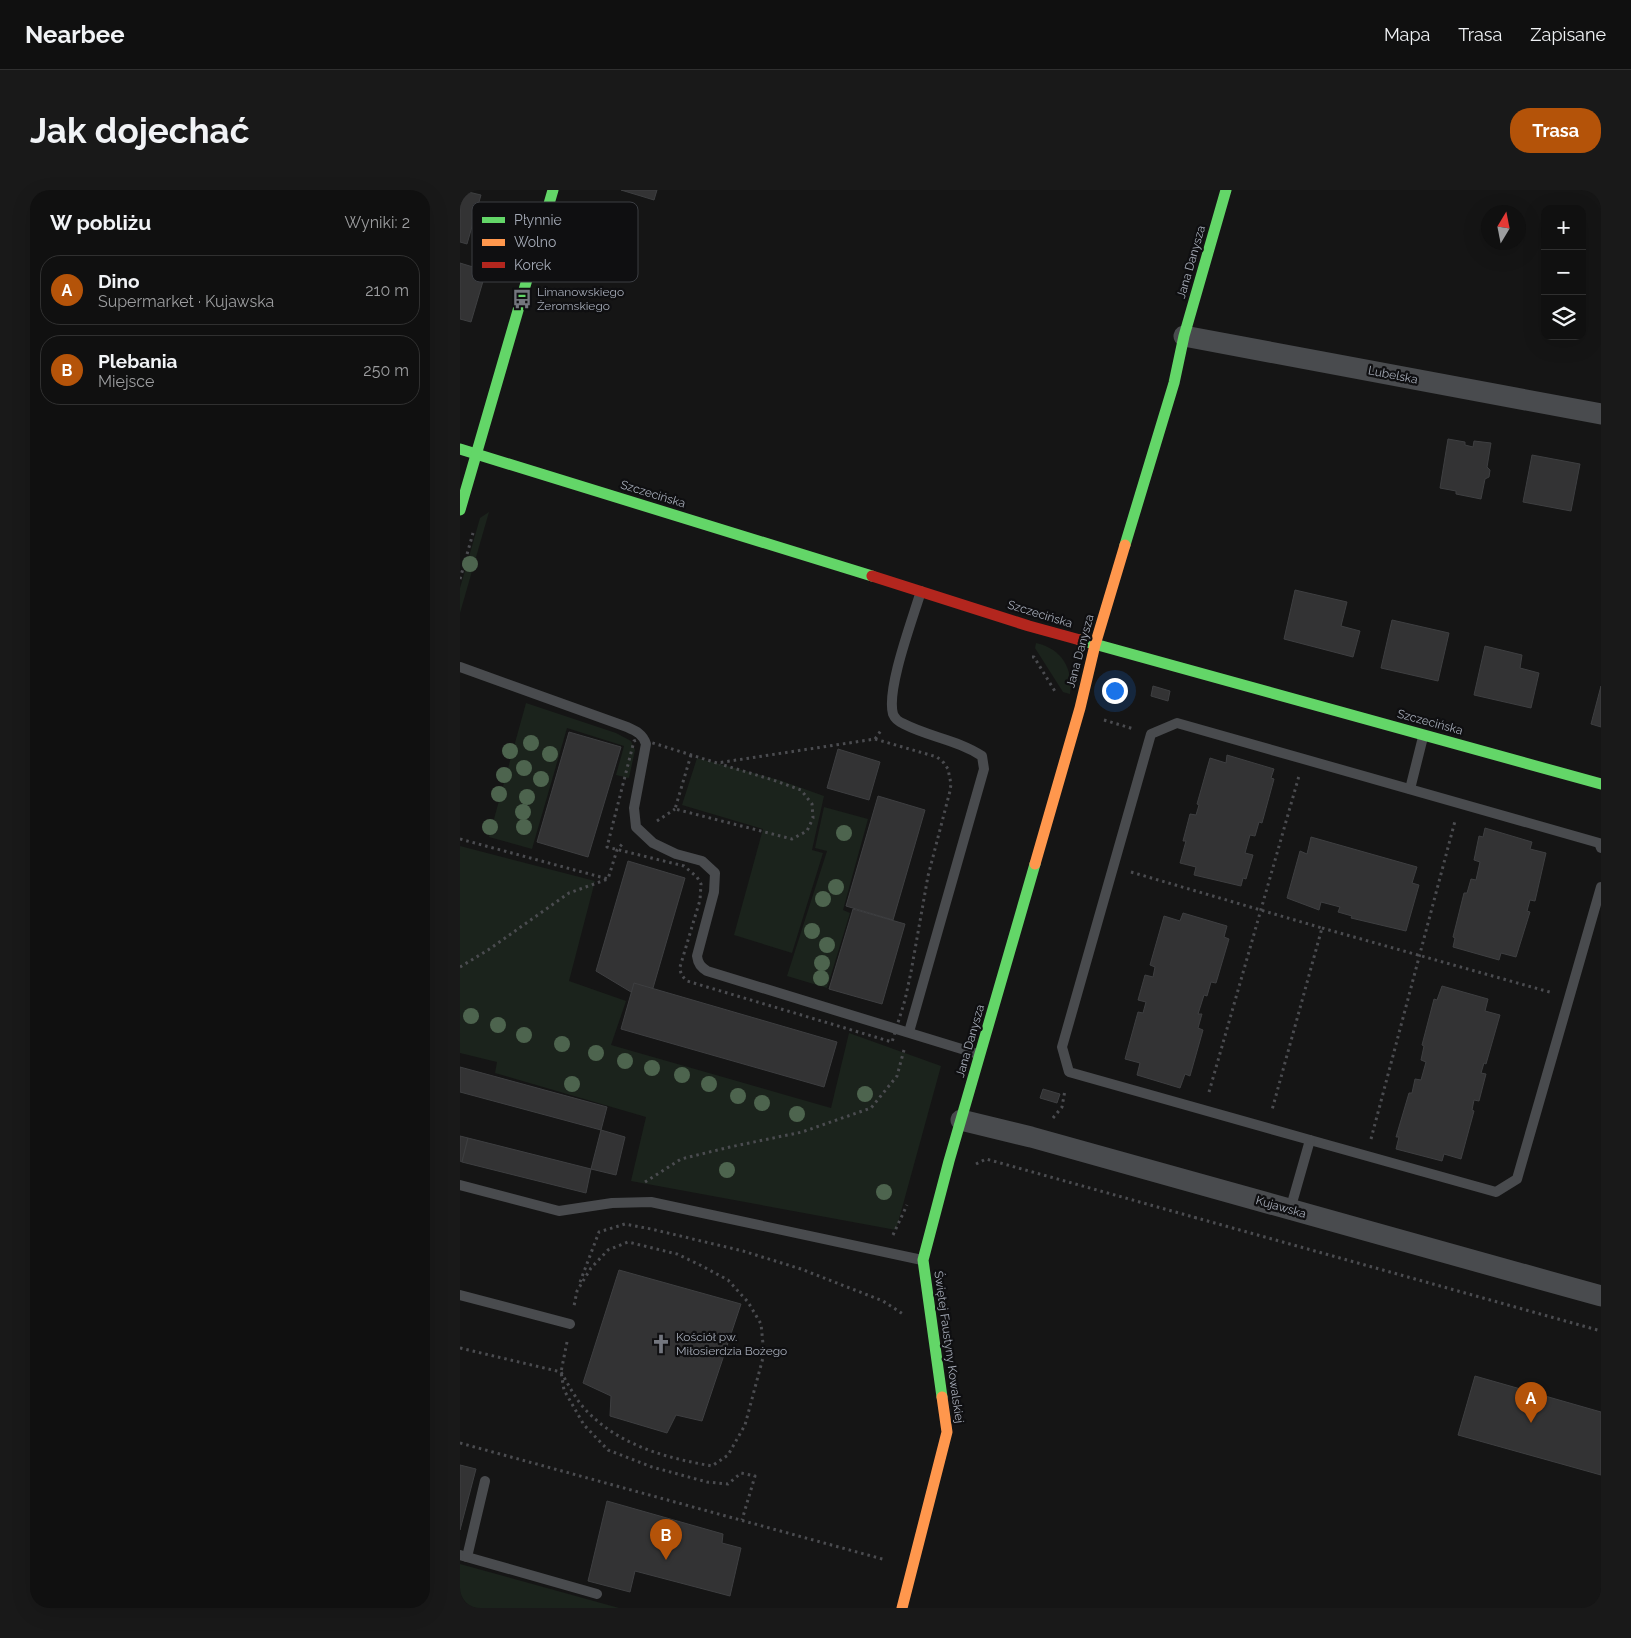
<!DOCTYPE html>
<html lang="pl">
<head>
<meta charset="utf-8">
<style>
  body { margin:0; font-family:Raleway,sans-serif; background:#191919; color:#f1f3f6 }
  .controls { position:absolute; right:15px; top:15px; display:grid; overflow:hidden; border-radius:10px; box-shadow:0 5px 20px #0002 }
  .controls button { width:45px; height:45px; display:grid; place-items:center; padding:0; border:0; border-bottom:1px solid #303030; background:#101010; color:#f1f3f6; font:25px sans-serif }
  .compass { position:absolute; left:1021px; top:15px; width:45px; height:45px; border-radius:50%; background:#101010; box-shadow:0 5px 20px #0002; rotate:10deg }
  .you { position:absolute; left:654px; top:500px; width:18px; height:18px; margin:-12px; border:4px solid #fff; border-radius:50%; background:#1a73e8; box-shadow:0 0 0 8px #1a73e833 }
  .badge { display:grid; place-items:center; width:32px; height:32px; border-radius:50%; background:#b45309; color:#fff; font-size:16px; font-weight:700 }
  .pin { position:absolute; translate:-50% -41px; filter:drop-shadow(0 1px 2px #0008) }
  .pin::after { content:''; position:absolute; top:26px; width:18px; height:15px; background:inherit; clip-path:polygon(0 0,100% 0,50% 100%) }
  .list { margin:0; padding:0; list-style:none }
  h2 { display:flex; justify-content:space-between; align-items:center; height:65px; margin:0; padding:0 20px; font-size:21px }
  h2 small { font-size:16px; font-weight:400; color:#9c9d9f }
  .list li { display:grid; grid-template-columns:32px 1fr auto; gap:15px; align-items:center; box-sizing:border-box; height:70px; margin:0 10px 10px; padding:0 10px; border:1px solid #303030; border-radius:20px }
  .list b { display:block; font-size:19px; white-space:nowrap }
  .list p { margin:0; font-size:16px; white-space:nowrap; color:#9c9d9f }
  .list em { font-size:16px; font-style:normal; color:#9c9d9f }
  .icon { flex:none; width:28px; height:28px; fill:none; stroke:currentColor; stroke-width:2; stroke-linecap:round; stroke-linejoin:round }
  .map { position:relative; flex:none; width:1141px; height:1418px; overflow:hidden; border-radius:20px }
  header { display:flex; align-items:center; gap:30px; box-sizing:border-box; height:70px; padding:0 25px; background:#101010; border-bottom:1px solid #303030 }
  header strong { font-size:24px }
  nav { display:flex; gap:28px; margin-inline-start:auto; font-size:18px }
  .intro { display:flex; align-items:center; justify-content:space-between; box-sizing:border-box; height:120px; padding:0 30px }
  h1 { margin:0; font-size:35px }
  .button { padding:12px 22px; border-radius:20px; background:#b45309; color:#fff; font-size:18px; font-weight:700 }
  main { display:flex; gap:30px; padding:0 30px }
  aside { flex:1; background:#101010; border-radius:20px; box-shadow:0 5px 20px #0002 }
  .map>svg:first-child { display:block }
  .green { fill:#1b231c }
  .building { fill:#333334; stroke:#3e3f41 }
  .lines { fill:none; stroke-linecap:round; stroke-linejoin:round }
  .path { stroke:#4b4c50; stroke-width:3; stroke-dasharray:2.5 4; stroke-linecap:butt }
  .lane { stroke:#494b4e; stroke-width:10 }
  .street { stroke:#494b4e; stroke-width:21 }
  .fast { stroke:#63d668; stroke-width:11 }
  .slow { stroke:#ff974d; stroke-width:11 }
  .jam { stroke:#b3261e; stroke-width:11 }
  .tree { fill:#4d644e }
  .labels { text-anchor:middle; stroke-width:4.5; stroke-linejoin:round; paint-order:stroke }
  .street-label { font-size:12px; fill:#a5abb7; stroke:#0f0f11 }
  .poi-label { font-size:12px; fill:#a5abb7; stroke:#0f0f11; text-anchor:start }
  .key { fill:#0f0f11; stroke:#3c3e43; stroke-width:1 }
  .key-label { font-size:14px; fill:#a5abb7 }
</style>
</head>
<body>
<header>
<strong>Nearbee</strong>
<nav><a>Mapa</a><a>Trasa</a><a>Zapisane</a></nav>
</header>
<div class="intro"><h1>Jak dojechać</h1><a class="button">Trasa</a></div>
<main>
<aside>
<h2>W pobliżu<small>Wyniki: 2</small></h2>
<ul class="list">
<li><span class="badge">A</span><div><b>Dino</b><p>Supermarket · Kujawska</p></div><em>210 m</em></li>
<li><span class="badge">B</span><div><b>Plebania</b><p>Miejsce</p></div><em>250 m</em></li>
</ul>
</aside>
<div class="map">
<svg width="1141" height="1418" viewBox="0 0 1141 1418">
  <rect width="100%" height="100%" fill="#151515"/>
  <g class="green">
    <path d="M29,322L0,423V398L20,328Z"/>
    <path d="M576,453C602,459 613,478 610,504L603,502L575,458Z"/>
    <path d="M66,513L156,543L171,551L175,560L169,588L156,585L164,556L107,538L72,659L29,647Z"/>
    <path d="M237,568L319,590L364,606L352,660L363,663L332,763L274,745L303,639L222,615Z"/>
    <path d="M364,617L408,629L383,720L390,723L367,798L327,786L367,661L355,658Z"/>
    <path d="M0,656L135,691L109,791L166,811L151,855L371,918L389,843L481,876L436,1040L171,991L186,927L35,883L37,872L0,863Z"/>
    <path d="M0,1374L159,1418H0Z"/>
  </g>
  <g class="building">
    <path d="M0,0L21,5L7,54L0,52Z"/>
    <path d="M161,0H197L194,10Z"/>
    <path d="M0,73L26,81L11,132L0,129Z"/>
    <path d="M988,249L1005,252V255L1013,257L1014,251L1031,253L1027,277L1030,280L1029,287L1025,289L1021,309L996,304V301L980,298Z"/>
    <path d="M1072,265L1120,274L1111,321L1063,312Z"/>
    <path d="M835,400L887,412L881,436L900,441L893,467L824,449Z"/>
    <path d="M932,430L989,443L978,491L921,478Z"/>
    <path d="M1025,456L1062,465L1060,478L1079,483L1071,518L1014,505Z"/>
    <path d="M693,496L710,501L708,511L691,506Z"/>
    <path d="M1141,496V537L1131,534Z"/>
    <path d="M109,542L161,557L128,667L77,652Z"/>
    <path d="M378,559L420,572L409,610L367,598Z"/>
    <path d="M767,565L814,579L811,588L814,589L802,633L799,632L795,646L790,645L785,663L793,665L786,689L783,688L781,696L734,685L736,677L720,673L726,651H723L730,624L736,625L739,615L737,614L750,568L766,573Z"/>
    <path d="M418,606L465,620L433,730L386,716Z"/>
    <path d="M1025,638L1072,652L1070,659L1086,663L1075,711L1070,710L1067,721L1070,722L1056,767L1041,763L1039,770L993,757L995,748L993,747L1004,703H1007L1011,689L1016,690L1020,672L1014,670L1019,646L1023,647Z"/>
    <path d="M851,647L957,677L952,693L959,695L946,741L891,728L892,726L878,722L880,717L861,712L859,720L827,708L840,661L847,664Z"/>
    <path d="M168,671L225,688L193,798L171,802L136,781Z"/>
    <path d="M393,719L445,734L422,814L369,799Z"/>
    <path d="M723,723L767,736L764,747L769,749L756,793L751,792L747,806L744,805L738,824H742L738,838L743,840L730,886L725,884L720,898L677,885L680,873L665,869L678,822L683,823L686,812L678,810L685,785L693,787L695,777L690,775L704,726L720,731Z"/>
    <path d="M174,793L377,852L364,897L161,839Z"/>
    <path d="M982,796L1028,809L1025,821L1040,825L1026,874L1024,873L1021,883L1026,884L1019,911L1014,910L1012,920L1014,921L1001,969L984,964L982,971L936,959L939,947H936L949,903H952L955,889L961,890L966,872L961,870L964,856L962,855L974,809L977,810Z"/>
    <path d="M0,877L147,917L141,940L0,902Z"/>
    <path d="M583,899L600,904L597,913L580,908Z"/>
    <path d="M141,940L165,947L156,985L131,979Z"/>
    <path d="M0,946L8,948L2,972L0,971Z"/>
    <path d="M8,948L131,979L126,1003L2,972Z"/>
    <path d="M159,1080L281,1114L242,1231L216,1225L207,1243L150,1226L151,1206L123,1193Z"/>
    <path d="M1015,1186L1141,1222V1285L998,1245Z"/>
    <path d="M0,1275L16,1279L0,1340Z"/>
    <path d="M147,1311L263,1344L262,1353L281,1358L270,1406L175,1381L170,1402L128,1391Z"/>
  </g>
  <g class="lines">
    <g class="path">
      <path d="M0,389L13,343"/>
      <path d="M572,467H574L596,503"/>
      <path d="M644,530L674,539"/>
      <path d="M180,549L257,573L415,549L477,567L484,573L488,579L491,594L490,601L468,686L451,782L445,810L432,852L227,791C223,787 220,784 220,777L240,710L241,694L237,687L224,676L147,657L174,551Z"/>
      <path d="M415,549L422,539"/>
      <path d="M231,565L215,619L332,649L347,641L353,628L352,614L345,605L341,600L313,590L260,574"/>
      <path d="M197,631L215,619"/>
      <path d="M0,649L148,689L157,660L164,652"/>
      <path d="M671,682L862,738L812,920"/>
      <path d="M862,738L1093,803"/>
      <path d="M0,777L28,760L109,703L148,689"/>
      <path d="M749,902L839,586"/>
      <path d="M593,928L602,917L605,900"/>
      <path d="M911,949L995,631"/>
      <path d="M516,974L526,969L1141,1141"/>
      <path d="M185,992L221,969L270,957L342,942L411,918L437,886L444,860"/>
      <path d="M735,1029L737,1023"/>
      <path d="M433,1045L447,1015"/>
      <path d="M120,1092L139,1042L165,1034L191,1039L283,1061L341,1079L423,1111L443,1124"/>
      <path d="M107,1152L101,1182L104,1200L124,1235L148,1260L192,1277L247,1292L268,1294L281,1283L295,1286L282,1330"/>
      <path d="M0,1158L101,1182C108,1194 115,1208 124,1218C157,1255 206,1268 252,1276L268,1265L285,1235L304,1164L301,1134L288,1112L268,1090L240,1075L217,1064L168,1052L148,1060L131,1078L117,1101L114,1116"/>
      <path d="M0,1253L426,1370"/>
    </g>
    <g class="lane">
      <path d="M0,477L167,537C176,541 183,544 186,554L174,618L176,637L193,653L216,664L242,671L255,683L254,702L237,766C238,774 241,777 247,781L518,864"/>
      <path d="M950,599L963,547"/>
      <path d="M449,842L524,579L522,566C498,550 469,547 444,534C439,532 435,529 433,524C426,499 453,428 461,401"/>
      <path d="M850,950L1036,1002L1057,989L1141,697"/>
      <path d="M0,995L99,1021L152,1013L191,1012L462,1070"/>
      <path d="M830,1020L850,950L609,882L602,857L691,544L717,533L1139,653L1141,658"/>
      <path d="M0,1105L110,1134"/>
      <path d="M0,1365L137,1404"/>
      <path d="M7,1367L25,1291"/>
    </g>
    <g class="street">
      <path d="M724,146L1141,224"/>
      <path d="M501,930L571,947L1141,1106"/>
    </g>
    <g class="fast">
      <path d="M0,259L412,386"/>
      <path d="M0,320L93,0"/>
      <path d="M665,355L714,193L724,146L766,0"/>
      <path d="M620,450L1141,594"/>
      <path d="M482,1207L463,1070L489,971L575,674"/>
    </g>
    <g class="slow">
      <path d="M575,674L620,518L635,455L665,355"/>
      <path d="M442,1418L487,1242L482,1207"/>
    </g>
    <path class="jam" d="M412,386L569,436L620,450"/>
  </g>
  <g class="tree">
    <circle cx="10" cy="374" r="8"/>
    <circle cx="71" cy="553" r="8"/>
    <circle cx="50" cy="561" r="8"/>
    <circle cx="90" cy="564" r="8"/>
    <circle cx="64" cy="578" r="8"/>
    <circle cx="44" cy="585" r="8"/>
    <circle cx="81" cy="589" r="8"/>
    <circle cx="39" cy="604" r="8"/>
    <circle cx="67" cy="607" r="8"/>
    <circle cx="63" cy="622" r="8"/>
    <circle cx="30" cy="637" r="8"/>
    <circle cx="64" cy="637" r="8"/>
    <circle cx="384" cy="643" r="8"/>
    <circle cx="376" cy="697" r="8"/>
    <circle cx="363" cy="709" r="8"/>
    <circle cx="352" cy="741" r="8"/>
    <circle cx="367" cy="755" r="8"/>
    <circle cx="362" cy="773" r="8"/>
    <circle cx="361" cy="788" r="8"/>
    <circle cx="11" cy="826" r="8"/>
    <circle cx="38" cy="835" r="8"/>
    <circle cx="64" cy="845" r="8"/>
    <circle cx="102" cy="854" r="8"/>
    <circle cx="136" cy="863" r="8"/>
    <circle cx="165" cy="871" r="8"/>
    <circle cx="192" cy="878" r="8"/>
    <circle cx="222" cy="885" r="8"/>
    <circle cx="112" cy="894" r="8"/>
    <circle cx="249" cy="894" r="8"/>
    <circle cx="405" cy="904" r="8"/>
    <circle cx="278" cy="906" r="8"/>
    <circle cx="302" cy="913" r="8"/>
    <circle cx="337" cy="924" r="8"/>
    <circle cx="267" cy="980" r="8"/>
    <circle cx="424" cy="1002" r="8"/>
  </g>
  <defs>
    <symbol id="bus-bare" viewBox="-9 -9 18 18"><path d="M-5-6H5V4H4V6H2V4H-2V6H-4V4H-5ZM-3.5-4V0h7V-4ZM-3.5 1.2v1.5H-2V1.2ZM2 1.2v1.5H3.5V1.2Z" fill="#73767e" stroke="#0f0f11" stroke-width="2.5" paint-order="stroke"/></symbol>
    <symbol id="church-bare" viewBox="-9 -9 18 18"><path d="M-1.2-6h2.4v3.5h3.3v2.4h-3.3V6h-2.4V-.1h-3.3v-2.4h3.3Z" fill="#73767e" stroke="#0f0f11" stroke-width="2.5" paint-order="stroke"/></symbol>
  </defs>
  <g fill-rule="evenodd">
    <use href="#bus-bare" x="48" y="95" width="28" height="28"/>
    <use href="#church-bare" x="187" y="1140" width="28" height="28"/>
  </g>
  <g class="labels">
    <g class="street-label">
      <text transform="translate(731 72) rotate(-74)" y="4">Jana Danysza</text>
      <text transform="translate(933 185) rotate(11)" y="4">Lubelska</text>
      <text transform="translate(193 304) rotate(17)" y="4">Szczecińska</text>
      <text transform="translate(580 424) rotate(17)" y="4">Szczecińska</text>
      <text transform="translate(620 461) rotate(-75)" y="4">Jana Danysza</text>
      <text transform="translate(970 532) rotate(15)" y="4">Szczecińska</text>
      <text transform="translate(510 851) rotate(-74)" y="4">Jana Danysza</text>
      <text transform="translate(821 1017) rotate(16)" y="4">Kujawska</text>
      <text transform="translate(489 1157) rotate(82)" y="4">Świętej Faustyny Kowalskiej</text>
    </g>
    <g class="poi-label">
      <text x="77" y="106">Limanowskiego<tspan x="77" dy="14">Żeromskiego</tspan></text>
      <text x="216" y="1151">Kościół pw.<tspan x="216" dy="14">Miłosierdzia Bożego</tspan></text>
    </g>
  </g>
  <rect x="12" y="12" width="166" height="80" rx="8" class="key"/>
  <rect x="22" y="27" width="23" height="6" fill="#63d668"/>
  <rect x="22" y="49" width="23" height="7" fill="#ff974d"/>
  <rect x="22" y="72" width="23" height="6" fill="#b3261e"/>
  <g class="key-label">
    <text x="54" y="35">Płynnie</text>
    <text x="54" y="57">Wolno</text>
    <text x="54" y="80">Korek</text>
  </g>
</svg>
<div class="controls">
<button>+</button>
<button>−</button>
<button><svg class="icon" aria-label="layers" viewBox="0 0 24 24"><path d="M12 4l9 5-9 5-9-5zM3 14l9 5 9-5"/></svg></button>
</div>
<svg class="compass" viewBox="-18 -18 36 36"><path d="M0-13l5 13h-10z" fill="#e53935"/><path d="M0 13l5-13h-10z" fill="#9c9d9f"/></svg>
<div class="you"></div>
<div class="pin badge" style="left:1071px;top:1233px">A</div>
<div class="pin badge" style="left:206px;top:1370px">B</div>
</div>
</main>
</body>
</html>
